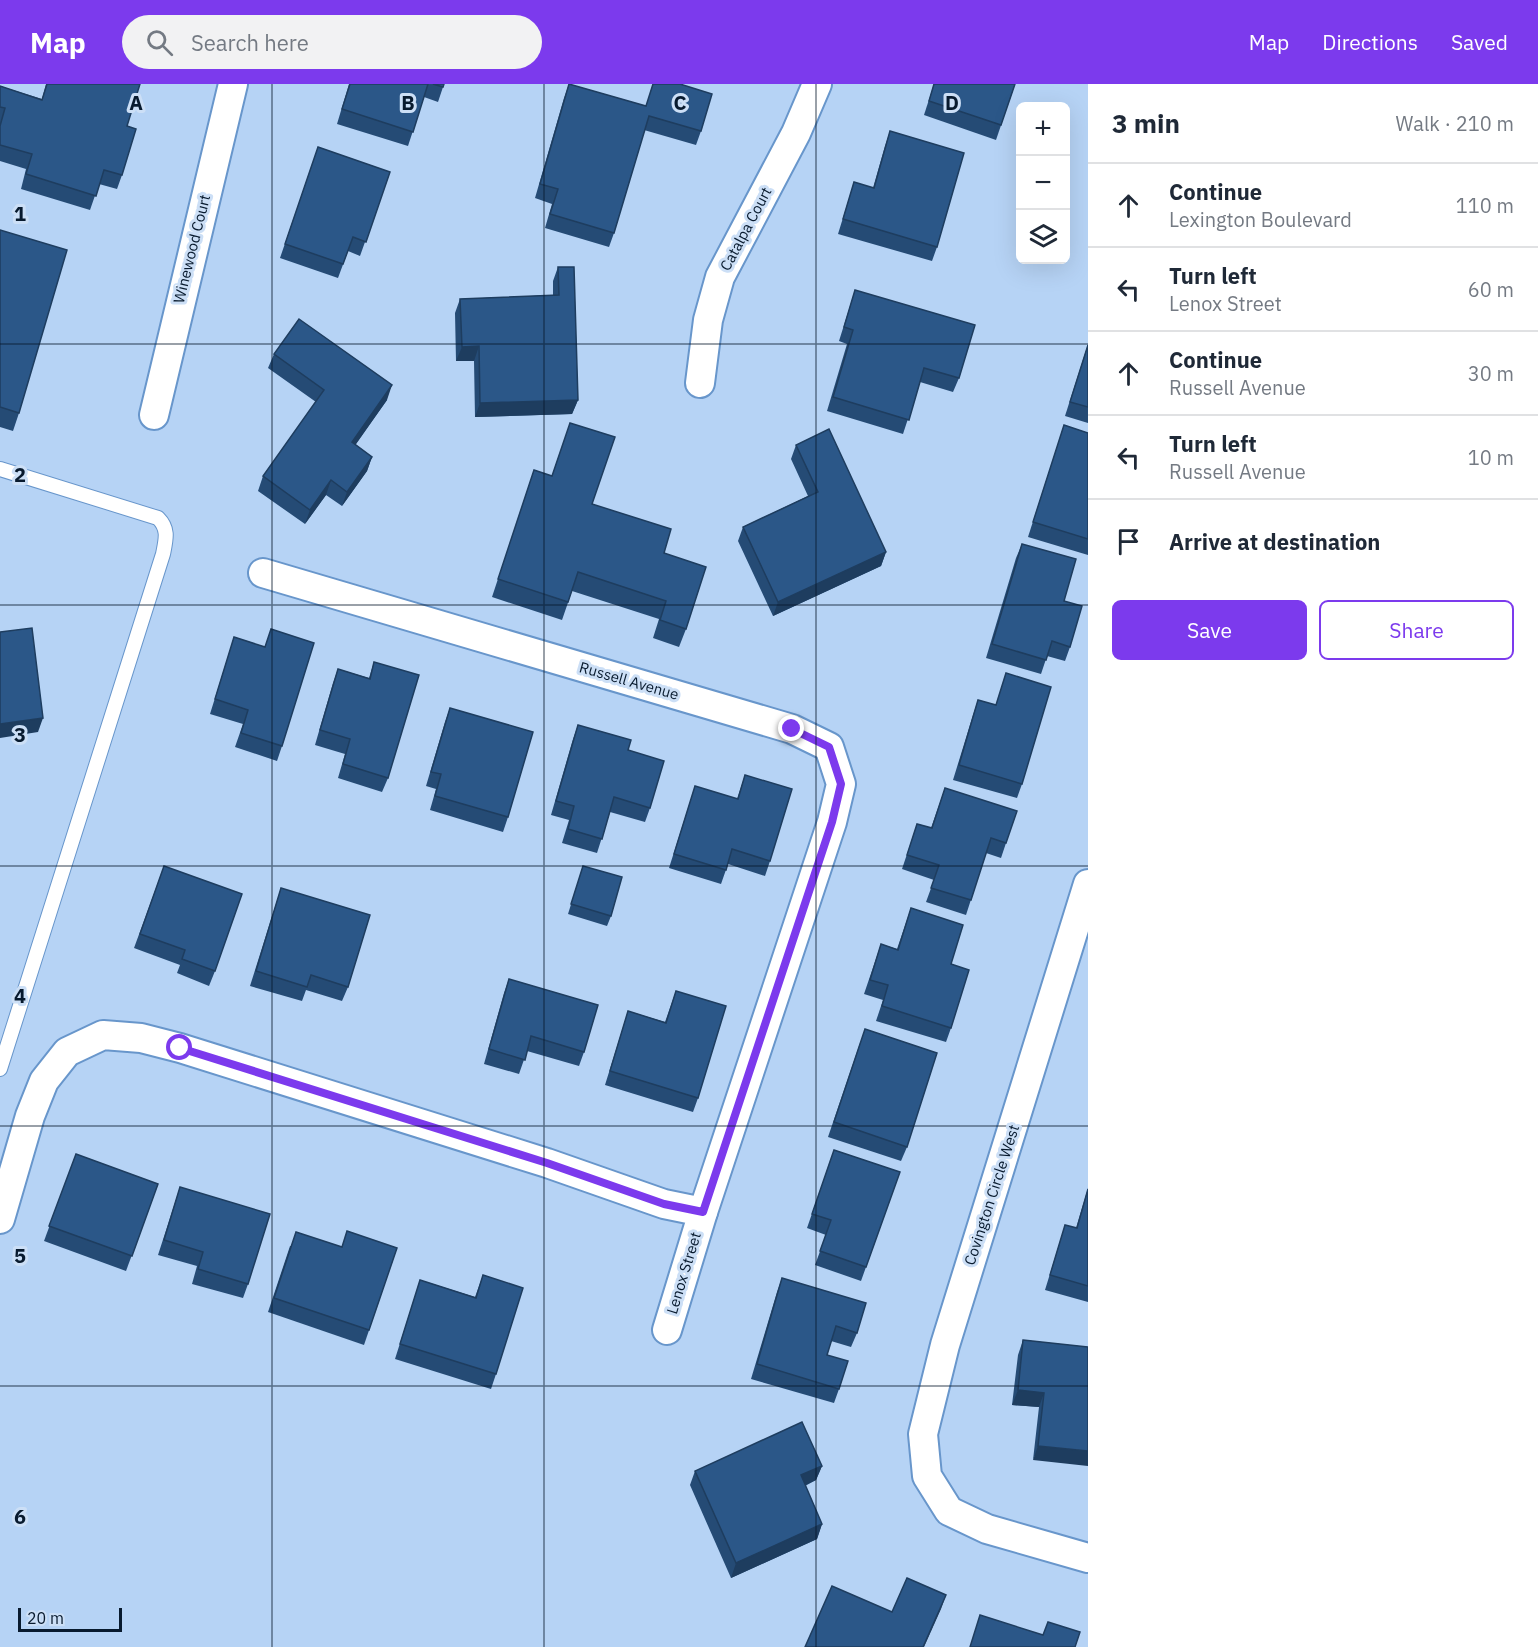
<!DOCTYPE html>
<html lang="en">
<head>
<meta charset="utf-8">
<style>
  body { margin:0; font-family:"IBM Plex Sans",sans-serif; background:#f2f2f3; color:#1f2937 }
  .controls { position:absolute; right:18px; top:18px; display:grid; overflow:hidden; border-radius:9px; box-shadow:0 6px 24px #0002 }
  .controls button { width:54px; height:54px; display:grid; place-items:center; padding:0; border:0; border-bottom:2px solid #e0e1e3; background:#fff; color:#1f2937; font:30px sans-serif }
  .scale { position:absolute; left:18px; bottom:15px; width:104px; box-sizing:border-box; padding-left:6px; border:3px solid #081a2e; border-top:0; font-size:16px; line-height:21px; white-space:nowrap; color:#081a2e; -webkit-text-stroke:4px #ccdff6; paint-order:stroke }
  .stop { position:absolute; width:18px; height:18px; margin:-14px; border:4px solid #7c3aed; border-radius:50%; background:#fff }
  .stop.end { background:#7c3aed; border-color:#fff; box-shadow:0 2px 6px #0008 }
  .list { margin:0; padding:0; list-style:none }
  h2 { display:flex; justify-content:space-between; align-items:center; height:78px; margin:0; padding:0 24px; font-size:26px }
  h2 small { font-size:20px; font-weight:400; color:#747a83 }
  .list li { display:grid; grid-template-columns:39px 1fr auto; gap:18px; align-items:center; box-sizing:border-box; height:84px; padding:0 24px; border-top:2px solid #e0e1e3 }
  .list b { display:block; font-size:22px; white-space:nowrap }
  .list p { margin:0; font-size:20px; white-space:nowrap; color:#747a83 }
  .list em { font-size:20px; font-style:normal; color:#747a83 }
  .actions { display:flex; gap:12px; padding:18px 24px }
  .actions a { flex:1; padding:14px 0; border:2px solid #7c3aed; border-radius:9px; text-align:center; font-size:21px; color:#7c3aed }
  .actions .main { background:#7c3aed; color:#fff }
  .icon { flex:none; width:33px; height:33px; fill:none; stroke:currentColor; stroke-width:2; stroke-linecap:round; stroke-linejoin:round }
  .map { position:relative; flex:none; width:1088px; height:1563px; overflow:hidden }
  header { display:flex; align-items:center; gap:36px; box-sizing:border-box; height:84px; padding:0 30px; background:#7c3aed; color:#fff }
  header strong { font-size:28px }
  nav { display:flex; gap:33px; margin-inline-start:auto; font-size:21px }
  .search { width:420px; height:54px; background:#f2f2f3; display:flex; align-items:center; gap:15px; box-sizing:border-box; padding:0 21px; border-radius:33px; color:#747a83; font-size:22px }
  main { display:flex }
  aside { flex:1; background:#fff }
  .map>svg:first-child { display:block }
  .lines { fill:none; stroke-linecap:round; stroke-linejoin:round }
  .lane-casing { stroke:#6896cb; stroke-width:16 }
  .street-casing { stroke:#6896cb; stroke-width:32 }
  .lane { stroke:#fff; stroke-width:14 }
  .street { stroke:#fff; stroke-width:28 }
  .wall { fill:#254b75 }
  .shaded-wall { fill:#1e3d5f }
  .building { fill:#2b5788; stroke:#1e3d5f; stroke-width:1.5 }
  .route { stroke:#7c3aed; stroke-width:8 }
  .grid { fill:none; stroke:#081a2e; stroke-width:1.5; stroke-opacity:0.55 }
  .labels { text-anchor:middle; stroke-width:6; stroke-linejoin:round; paint-order:stroke }
  .street-label { font-size:15px; fill:#081a2e; stroke:#ccdff6 }
  .grid-label { font-size:20px; text-anchor:middle; font-weight:bold; fill:#081a2e; stroke:#ccdff6; stroke-width:6; stroke-linejoin:round; paint-order:stroke }
</style>
</head>
<body>
<header>
<strong>Map</strong>
<div class="search"><svg class="icon" aria-label="search" viewBox="0 0 24 24"><circle cx="10" cy="10" r="6"/><path d="M15 15l6 6"/></svg>Search here</div>
<nav><a>Map</a><a>Directions</a><a>Saved</a></nav>
</header>
<main>
<div class="map">
<svg width="1088" height="1563" viewBox="0 0 1088 1563">
  <rect width="100%" height="100%" fill="#b6d3f5"/>
  <g class="lines">
    <defs>
      <path id="lane" d="M0,385L158,434C169,445 166,455 163,470L0,985"/>
      <g id="street">
        <path d="M700,299L708,236L720,193L796,49L817,0"/>
        <path d="M154,331L233,0"/>
        <path d="M263,489L792,645L829,663L841,700L832,738L703,1128L667,1246"/>
        <path d="M1088,800L945,1261L923,1350L927,1392L949,1427L987,1445L1088,1474"/>
        <path d="M0,1135L30,1032L44,997L67,968L103,951L141,954L180,964L547,1079L664,1120L703,1128"/>
      </g>
    </defs>
    <use href="#lane" class="lane-casing"/>
    <use href="#street" class="street-casing"/>
    <use href="#lane" class="lane"/>
    <use href="#street" class="street"/>
  </g>
  <g class="wall">
    <path d="M46,0H140L127,42L122,91L117,105L99,100L90,126L21,105L26,85L0,77V2L42,15Z"/>
    <path d="M349,0H444L438,18L424,13L408,62L337,40Z"/>
    <path d="M569,0L646,22L653,0L701,47L696,61L644,46L614,149L609,163L545,144L552,120L535,114L564,14Z"/>
    <path d="M934,0H1015L996,56L924,31Z"/>
    <path d="M890,47L937,163L932,177L838,150L854,98L873,104L885,62Z"/>
    <path d="M318,63L390,88L360,172L348,167L338,194L280,174Z"/>
    <path d="M0,146L19,329L13,347L0,343Z"/>
    <path d="M558,183L578,316L572,330L475,333L474,277H456L455,229L460,215L553,211V197Z"/>
    <path d="M855,206L959,294L953,308L920,298L903,350L827,327L847,260L839,257Z"/>
    <path d="M1088,260V339L1065,332Z"/>
    <path d="M274,270L387,316L355,361L372,373L367,387L342,422L326,411L305,440L258,407L263,392L316,318L268,284Z"/>
    <path d="M570,339L592,420L664,469L686,545L679,563L653,554L659,535L572,507L562,536L492,513L534,386L552,392Z"/>
    <path d="M1064,341L1088,349V471L1028,453Z"/>
    <path d="M796,361L886,468L881,482L773,532L738,457L743,443L808,412L791,375Z"/>
    <path d="M1022,460L1064,517L1070,563L1065,577L1047,572L1041,590L986,574L1016,474Z"/>
    <path d="M271,545L282,662L277,677L235,663L243,640L210,630L234,553L265,563Z"/>
    <path d="M374,578L388,694L382,708L338,694L345,670L315,661L333,599L338,585L369,594Z"/>
    <path d="M1006,589L1022,700L1017,714L953,696L973,631L978,616L996,621Z"/>
    <path d="M450,624L508,733L503,748L430,726L436,705L426,702L445,638Z"/>
    <path d="M578,641L628,666L650,724L645,738L610,728L597,769L562,759L569,736L551,731L573,655Z"/>
    <path d="M745,691L770,777L765,792L728,780L721,800L669,784L695,702L737,715Z"/>
    <path d="M945,704L1006,759L1001,774L986,769L966,831L926,818L934,796L902,785L917,740L931,744Z"/>
    <path d="M164,782L215,887L209,902L177,889L180,881L134,864Z"/>
    <path d="M583,782L611,832L607,842L568,830Z"/>
    <path d="M281,804L348,903L342,917L306,906L302,917L250,902Z"/>
    <path d="M911,824L951,880V944L946,958L876,937L883,916L864,910L881,860L897,865Z"/>
    <path d="M509,895L584,968L579,982L527,967L519,990L484,980L504,909Z"/>
    <path d="M676,907L698,1014L693,1028L605,1001L628,927L665,938Z"/>
    <path d="M860,959L907,1063L901,1077L828,1053Z"/>
    <path d="M834,1066L900,1088L861,1197L815,1181L826,1151L807,1144Z"/>
    <path d="M76,1070L158,1100L126,1187L44,1157Z"/>
    <path d="M180,1103L248,1200L243,1214L192,1200L197,1182L158,1171Z"/>
    <path d="M1088,1104V1218L1045,1206L1065,1141L1076,1144Z"/>
    <path d="M290,1162L397,1164L364,1261L268,1228Z"/>
    <path d="M483,1191L496,1290L491,1305L395,1275L420,1196L475,1213Z"/>
    <path d="M782,1194L857,1249L851,1263L831,1257L827,1271L839,1305L834,1319L751,1295L777,1208Z"/>
    <path d="M1023,1256L1088,1263L1033,1376L1039,1323L1012,1321L1018,1271Z"/>
    <path d="M822,1382L816,1396L805,1402L822,1440L817,1455L731,1494L690,1401L695,1387Z"/>
  </g>
  <g class="shaded-wall">
    <path d="M479,262L474,277H456L462,263Z"/>
    <path d="M392,301L387,316L347,373L352,358Z"/>
    <path d="M578,316L572,330L475,333L480,319Z"/>
    <path d="M372,373L367,387L342,422L347,408Z"/>
    <path d="M331,396L326,411L305,440L310,426Z"/>
    <path d="M886,468L881,482L773,532L778,518Z"/>
    <path d="M43,634L38,648L0,654V640Z"/>
    <path d="M1018,1306L1044,1309L1039,1323L1012,1321Z"/>
    <path d="M1038,1362L1088,1367V1382L1033,1376Z"/>
    <path d="M822,1382L816,1396L795,1406L801,1391Z"/>
    <path d="M822,1440L817,1455L731,1494L736,1479Z"/>
    <path d="M946,1511L941,1525L924,1563H923Z"/>
  </g>
  <g class="building">
    <path d="M47,0H140L127,42L136,45L122,91L104,86L96,112L26,90L32,70L0,61V42L5,24L0,23V2L42,16Z"/>
    <path d="M350,0H428L413,48L342,25Z"/>
    <path d="M433,0H444L443,3Z"/>
    <path d="M569,0L646,22L653,0H680L712,10L701,47L649,32L614,149L550,130L558,105L540,100Z"/>
    <path d="M934,0H1015L1001,41L929,17Z"/>
    <path d="M890,47L964,69L937,163L843,135L854,98L874,104Z"/>
    <path d="M318,63L390,88L366,158L353,153L343,180L285,160Z"/>
    <path d="M0,146L67,166L19,329L0,323Z"/>
    <path d="M558,183H574L578,316L480,319L479,262L462,263L460,215L559,211Z"/>
    <path d="M855,206L975,241L959,294L924,284L909,336L833,313L853,246L844,243Z"/>
    <path d="M299,235L392,301L352,358L372,373L347,408L331,396L310,426L263,392L324,306L274,270Z"/>
    <path d="M1088,261V323L1070,318Z"/>
    <path d="M570,339L615,353L592,420L671,445L664,469L706,483L686,545L660,536L666,517L578,488L568,518L498,495L534,386L552,392Z"/>
    <path d="M1064,341L1088,349V455L1033,438Z"/>
    <path d="M829,345L886,468L778,518L743,443L818,408L796,361Z"/>
    <path d="M1022,460L1076,475L1064,517L1082,522L1070,563L1052,557L1046,576L992,560Z"/>
    <path d="M32,544L43,634L0,640V548Z"/>
    <path d="M271,545L314,559L282,662L241,649L248,626L215,615L234,553L265,563Z"/>
    <path d="M374,578L419,591L388,694L343,680L350,655L320,646L338,585L370,595Z"/>
    <path d="M1006,589L1051,603L1022,700L959,681L978,616L996,621Z"/>
    <path d="M450,624L533,648L508,733L435,712L441,690L431,688Z"/>
    <path d="M578,641L631,656L628,666L664,677L650,724L614,713L602,755L568,745L574,722L556,717Z"/>
    <path d="M745,691L792,705L770,777L732,765L726,786L674,770L695,702L738,715Z"/>
    <path d="M945,704L1017,727L1006,759L991,754L971,816L931,804L939,781L907,771L917,740L932,744Z"/>
    <path d="M164,782L242,810L215,887L182,875L185,866L140,850Z"/>
    <path d="M583,782L622,793L611,832L571,820Z"/>
    <path d="M281,804L370,831L348,903L311,891L307,903L256,887Z"/>
    <path d="M911,824L963,841L951,880L969,886L951,944L882,922L888,901L870,896L881,860L898,866Z"/>
    <path d="M509,895L598,921L584,968L531,952L525,976L489,965Z"/>
    <path d="M676,907L726,922L698,1014L610,987L628,927L666,939Z"/>
    <path d="M865,945L937,969L907,1063L834,1038Z"/>
    <path d="M834,1066L900,1088L866,1183L820,1167L831,1136L812,1130Z"/>
    <path d="M76,1070L158,1100L132,1172L49,1142Z"/>
    <path d="M180,1103L270,1130L248,1200L198,1185L203,1168L164,1156Z"/>
    <path d="M1088,1105V1202L1050,1191L1065,1141L1077,1144Z"/>
    <path d="M347,1147L397,1164L369,1246L274,1214L296,1148L342,1163Z"/>
    <path d="M483,1191L523,1204L496,1290L400,1260L420,1196L476,1214Z"/>
    <path d="M782,1194L866,1219L857,1249L836,1242L827,1271L848,1277L839,1305L757,1280Z"/>
    <path d="M1023,1256L1088,1263V1367L1038,1362L1044,1309L1018,1306Z"/>
    <path d="M802,1338L822,1382L801,1391L822,1440L736,1479L695,1387Z"/>
    <path d="M907,1494L946,1511L923,1563H805L832,1502L892,1528Z"/>
    <path d="M980,1531L1043,1551L1048,1538L1080,1548L1075,1563H970Z"/>
  </g>
  <g class="lines">
    <path class="route" d="M180,964L547,1079L664,1120L703,1128L832,738L841,700L829,663L792,645"/>
  </g>
  <path class="grid" d="M272,0V1563M544,0V1563M816,0V1563M0,260H1088M0,521H1088M0,782H1088M0,1042H1088M0,1302H1088"/>
  <g class="labels">
    <g class="street-label">
      <text transform="translate(746 145) rotate(-62)" y="5">Catalpa Court</text>
      <text transform="translate(192 165) rotate(-76)" y="5">Winewood Court</text>
      <text transform="translate(629 597) rotate(16)" y="5">Russell Avenue</text>
      <text transform="translate(992 1111) rotate(-72)" y="5">Covington Circle West</text>
      <text transform="translate(684 1189) rotate(-73)" y="5">Lenox Street</text>
    </g>
  </g>
  <g class="grid-label">
    <text x="136" y="26">A</text>
    <text x="408" y="26">B</text>
    <text x="680" y="26">C</text>
    <text x="952" y="26">D</text>
    <text x="20" y="137">1</text>
    <text x="20" y="398">2</text>
    <text x="20" y="658">3</text>
    <text x="20" y="919">4</text>
    <text x="20" y="1179">5</text>
    <text x="20" y="1440">6</text>
  </g>
</svg>
<div class="controls">
<button>+</button>
<button>−</button>
<button><svg class="icon" aria-label="layers" viewBox="0 0 24 24"><path d="M12 4l9 5-9 5-9-5zM3 14l9 5 9-5"/></svg></button>
</div>
<div class="scale">20 m</div>
<div class="stop" style="left:180px;top:964px"></div>
<div class="stop end" style="left:792px;top:645px"></div>
</div>
<aside>
<h2>3 min<small>Walk · 210 m</small></h2>
<ul class="list">
<li><svg class="icon" aria-label="ahead" viewBox="0 0 24 24"><path d="M12 20V5M6 11l6-6 6 6"/></svg><div><b>Continue</b><p>Lexington Boulevard</p></div><em>110 m</em></li>
<li><svg class="icon" aria-label="left" viewBox="0 0 24 24"><path d="M17 20v-9H6M10 6l-5 5 5 5"/></svg><div><b>Turn left</b><p>Lenox Street</p></div><em>60 m</em></li>
<li><svg class="icon" aria-label="ahead" viewBox="0 0 24 24"><path d="M12 20V5M6 11l6-6 6 6"/></svg><div><b>Continue</b><p>Russell Avenue</p></div><em>30 m</em></li>
<li><svg class="icon" aria-label="left" viewBox="0 0 24 24"><path d="M17 20v-9H6M10 6l-5 5 5 5"/></svg><div><b>Turn left</b><p>Russell Avenue</p></div><em>10 m</em></li>
<li><svg class="icon" aria-label="arrive" viewBox="0 0 24 24"><path d="M6 21V4h12l-3 4 3 4H6"/></svg><div><b>Arrive at destination</b></div></li>
</ul>
<div class="actions"><a class="main">Save</a><a>Share</a></div>
</aside>
</main>
</body>
</html>
